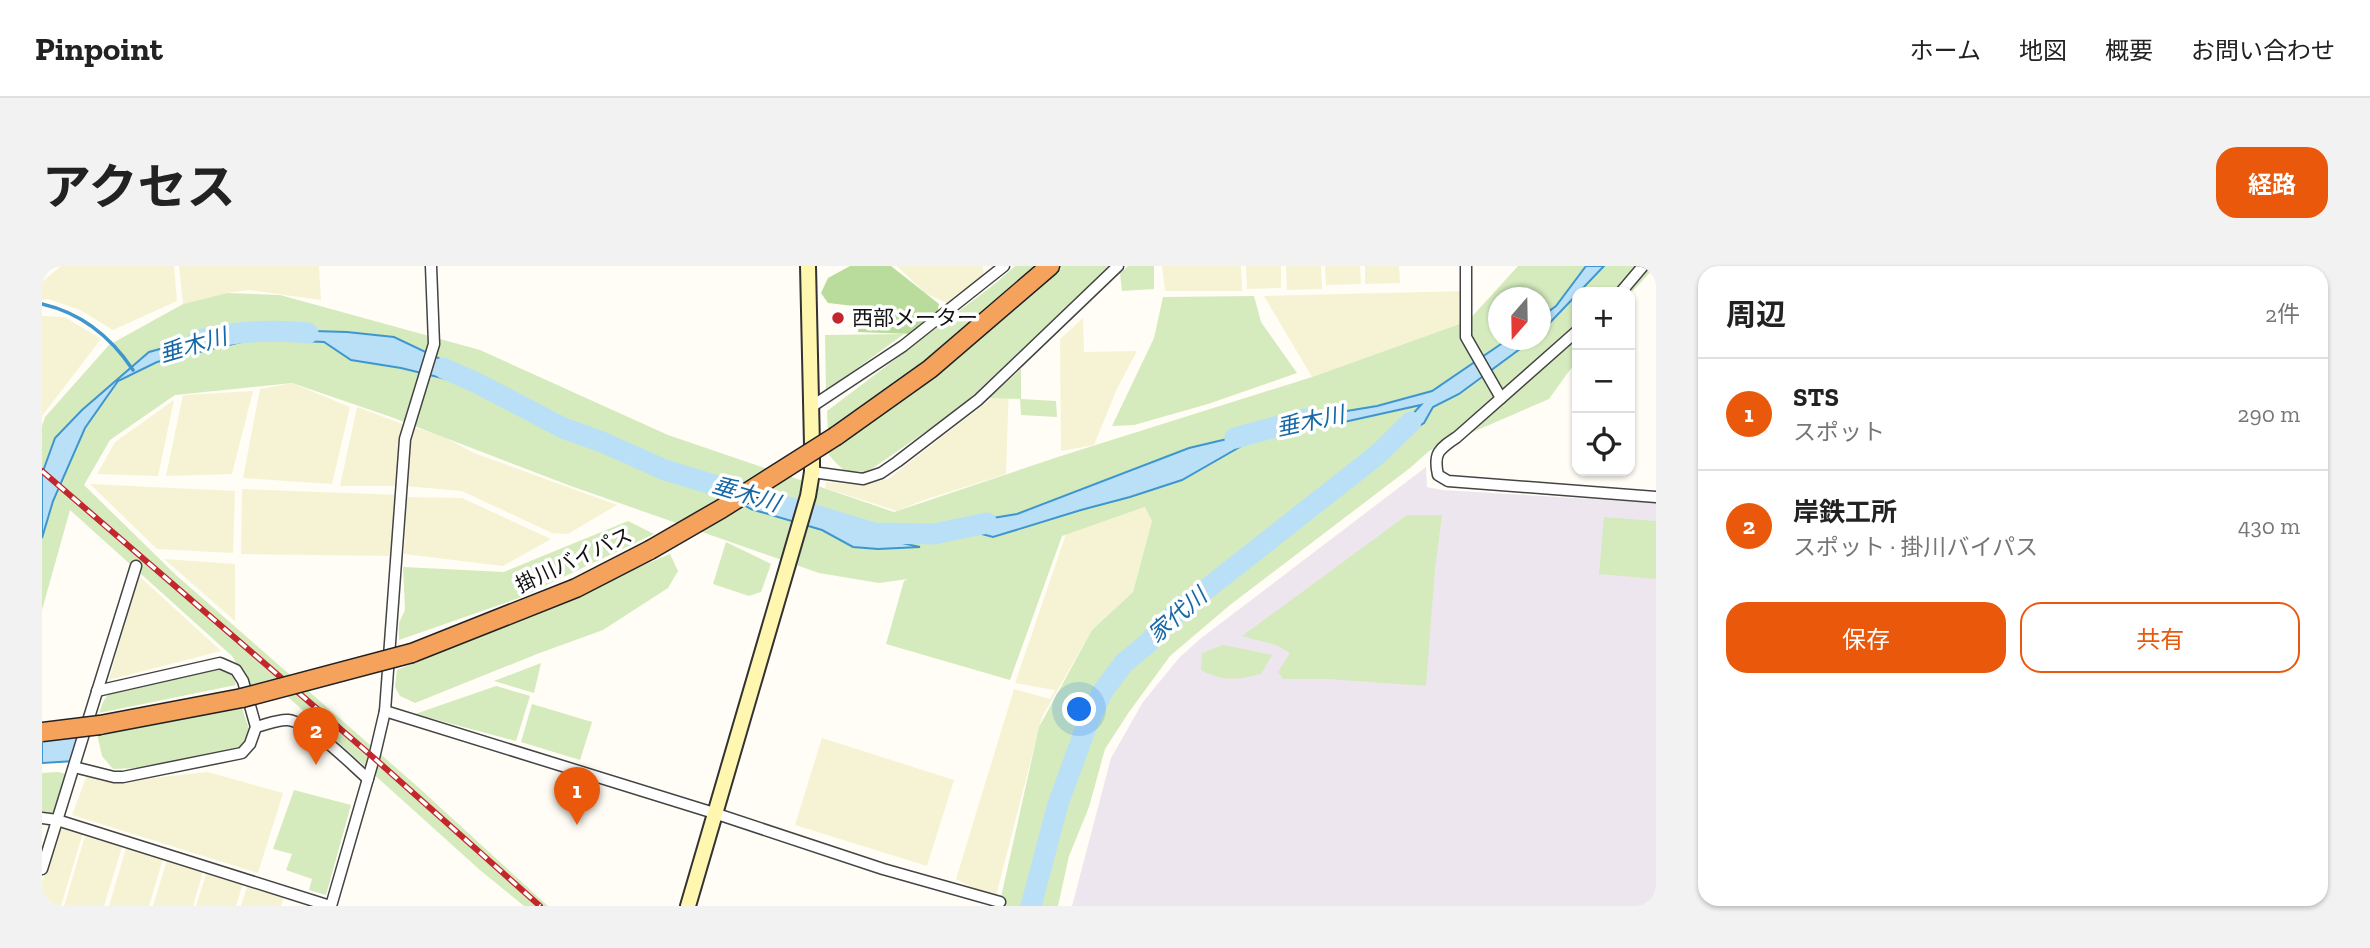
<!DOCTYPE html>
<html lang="ja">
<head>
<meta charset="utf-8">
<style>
  body { margin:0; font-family:"Zilla Slab","Noto Sans JP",serif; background:#f2f2f2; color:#222 }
  .controls { position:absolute; right:21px; top:21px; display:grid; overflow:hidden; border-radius:14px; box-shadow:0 2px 5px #0004 }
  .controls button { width:63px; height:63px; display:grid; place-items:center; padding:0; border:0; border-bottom:2px solid #e0e0e0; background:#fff; color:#222; font:35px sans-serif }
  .compass { position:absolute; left:1446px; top:21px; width:63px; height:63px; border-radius:50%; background:#fff; box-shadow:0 2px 5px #0004; rotate:200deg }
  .you { position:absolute; left:1038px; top:444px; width:24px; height:24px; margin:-18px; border:5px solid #fff; border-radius:50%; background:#1a73e8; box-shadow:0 0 0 10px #1a73e833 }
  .badge { display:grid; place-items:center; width:46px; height:46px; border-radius:50%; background:#ea580c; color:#fff; font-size:23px; font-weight:700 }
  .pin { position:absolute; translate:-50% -58px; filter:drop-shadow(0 2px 4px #0008) }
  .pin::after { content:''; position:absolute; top:37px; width:24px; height:21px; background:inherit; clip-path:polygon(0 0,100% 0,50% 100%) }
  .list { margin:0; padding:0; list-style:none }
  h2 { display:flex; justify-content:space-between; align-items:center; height:91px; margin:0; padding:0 28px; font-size:30px }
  h2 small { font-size:23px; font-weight:400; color:#767676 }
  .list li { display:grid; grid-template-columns:46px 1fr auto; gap:21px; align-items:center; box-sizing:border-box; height:112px; padding:0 28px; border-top:2px solid #e0e0e0 }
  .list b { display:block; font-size:26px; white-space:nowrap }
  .list p { margin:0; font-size:23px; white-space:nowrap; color:#767676 }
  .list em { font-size:23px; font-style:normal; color:#767676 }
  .actions { display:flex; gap:14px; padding:21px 28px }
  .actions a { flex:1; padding:16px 0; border:2px solid #ea580c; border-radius:21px; text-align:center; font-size:24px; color:#ea580c }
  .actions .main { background:#ea580c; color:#fff }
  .icon { flex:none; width:38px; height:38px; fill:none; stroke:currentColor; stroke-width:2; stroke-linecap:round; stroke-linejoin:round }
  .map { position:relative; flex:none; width:1614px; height:640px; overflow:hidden; border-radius:21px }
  header { display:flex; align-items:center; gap:42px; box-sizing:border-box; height:98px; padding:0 35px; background:#fff; border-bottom:2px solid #e0e0e0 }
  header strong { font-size:33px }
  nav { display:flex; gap:38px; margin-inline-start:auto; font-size:24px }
  .intro { display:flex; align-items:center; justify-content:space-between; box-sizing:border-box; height:168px; padding:0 42px }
  h1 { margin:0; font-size:49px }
  .button { padding:18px 32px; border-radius:21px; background:#ea580c; color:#fff; font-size:24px; font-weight:700 }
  main { display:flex; gap:42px; padding:0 42px }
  aside { flex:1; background:#fff; border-radius:21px; box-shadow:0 2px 5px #0004 }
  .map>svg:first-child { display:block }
  .industrial { fill:#eee6ef }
  .farmland { fill:#f6f3d4 }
  .green { fill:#d5ebbd; fill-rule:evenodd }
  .forest { fill:#b9dc9c }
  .water { fill:#b9e0f7; stroke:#3f96cf; stroke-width:2 }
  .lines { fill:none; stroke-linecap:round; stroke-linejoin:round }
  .stream { stroke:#3f96cf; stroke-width:3.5 }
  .river { stroke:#b9e0f7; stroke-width:21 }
  .street-casing { stroke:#444; stroke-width:13 }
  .secondary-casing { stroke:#333; stroke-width:18 }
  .highway-casing { stroke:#222; stroke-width:21 }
  .street { stroke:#fff; stroke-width:10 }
  .secondary { stroke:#fff6b0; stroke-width:14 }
  .highway { stroke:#f5a25d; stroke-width:18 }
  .rail-casing { stroke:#c4262e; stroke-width:6 }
  .rail { stroke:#fff; stroke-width:3.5; stroke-dasharray:10; stroke-linecap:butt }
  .highway-bridge-casing { stroke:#222; stroke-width:21; stroke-linecap:butt }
  .highway-bridge { stroke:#f5a25d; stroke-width:18 }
  .poi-dot { fill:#c4262e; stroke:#fff; stroke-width:2.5 }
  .labels { text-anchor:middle; stroke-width:7; stroke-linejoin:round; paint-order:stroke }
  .poi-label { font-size:21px; fill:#111; stroke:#fff; text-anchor:start }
  .street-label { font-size:21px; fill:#111; stroke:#fff }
  .water-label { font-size:23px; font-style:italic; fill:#1768a6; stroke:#fff }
</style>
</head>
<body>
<header>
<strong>Pinpoint</strong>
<nav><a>ホーム</a><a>地図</a><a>概要</a><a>お問い合わせ</a></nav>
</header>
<div class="intro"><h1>アクセス</h1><a class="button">経路</a></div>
<main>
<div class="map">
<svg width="1614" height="640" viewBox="0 0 1614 640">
  <rect width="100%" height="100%" fill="#fffdf5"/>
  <path class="industrial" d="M1384,201L1385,221L1400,224L1614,237V640H1030L1069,492L1101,436L1137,392L1158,373Z"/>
  <g class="farmland">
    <path d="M19,0H132L135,35L71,64L38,44L6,33L0,34V16Z"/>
    <path d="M137,0H277L279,34L207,24L185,27L141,38Z"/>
    <path d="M855,0H941L942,11L909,39L883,27Z"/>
    <path d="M1120,0H1199L1200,25H1123Z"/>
    <path d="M1204,0H1239V22L1205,23Z"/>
    <path d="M1244,0H1279L1280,23L1245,24Z"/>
    <path d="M1283,0H1318L1319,18L1284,19Z"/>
    <path d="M1323,0H1357L1358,17L1323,18Z"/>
    <path d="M1425,25L1426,55L1270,111L1222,30Z"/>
    <path d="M0,50L23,51L59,73L0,150Z"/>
    <path d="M1041,52L1042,86L1095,85L1075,123L1052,179L1019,185L1018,73Z"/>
    <path d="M250,117L308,141L290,218L201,212L218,123Z"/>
    <path d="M967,119L964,208L879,235L855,245L783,222L784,216L817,219L846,213Z"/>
    <path d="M211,125L190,208L124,210L141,129Z"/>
    <path d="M132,134L116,210L55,208L73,176Z"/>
    <path d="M315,141L366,160L359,220H298Z"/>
    <path d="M374,162L398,169L432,187L575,239L526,268L510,267L420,225L363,220L369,163Z"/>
    <path d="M48,218L193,225L191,287L115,283Z"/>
    <path d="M200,223L356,229L355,290L199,288Z"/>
    <path d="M365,231L420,232L509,273L461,300L362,288Z"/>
    <path d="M1104,241L1110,255L1091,326L1050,364L1000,451L955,626L958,636L914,613L972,423L1008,433L1013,424L973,417L1024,268Z"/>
    <path d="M122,293L193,298V355Z"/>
    <path d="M96,309L179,385L67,414Z"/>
    <path d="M780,472L912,514L885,600L753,559Z"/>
    <path d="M166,506L241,527L216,607L30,549L45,509L74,516Z"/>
    <path d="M18,560L41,567L19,640H0V617Z"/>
    <path d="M43,570L80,581L62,640H22Z"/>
    <path d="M84,582L121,593L107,640H67Z"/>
    <path d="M125,594L161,606L151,640H111Z"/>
    <path d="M165,605L201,617L194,640H154Z"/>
    <path d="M205,620L242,631L239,640H199Z"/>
  </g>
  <g class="green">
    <path d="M973,0H1070L915,144L831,202L823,206L803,205L794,197L787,189L785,145L954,17Z"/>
    <path d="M1086,0H1112V23L1080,25L1078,7Z"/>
    <path d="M1476,0H1614L1588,28V26H1535V94L1507,133L1387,185L1368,202L1188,339L1128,390L1087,446L1063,483L1047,541L1027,590L1016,640H957L997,461L1050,364L1091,326L1110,255L1103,241L1020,270L968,414L844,378L862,315L866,313L837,317L777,307L526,219L349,151L250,117L133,129L68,174L42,219L134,309L376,521L506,640H482L439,605L236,422L208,420L190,390L28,244L0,344V160L3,151L67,79L141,38L185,27L238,29L438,84L626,169L852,246L1022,189L1270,111L1426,55ZM1456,32H1498V74H1456Z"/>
    <path d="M1212,30L1219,56L1255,107L1166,138L1092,159L1070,160L1112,72L1121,31Z"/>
    <path d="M862,68L784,125L783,69Z"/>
    <path d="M979,103V133L1014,135L1015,151L979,149L978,133L947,132Z"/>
    <path d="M1365,249H1400L1393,303L1384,420L1286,413H1241L1236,406L1248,387L1234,379L1200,370Z"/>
    <path d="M1562,251L1614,255V313L1557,308Z"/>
    <path d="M586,255L612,268L477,332L357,374V357L363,344L361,301L462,306Z"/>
    <path d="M684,276L729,298L719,326L707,330L671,318Z"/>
    <path d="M628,288L636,305L626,322L561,364L495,388L373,437L358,430L353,421L355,404Z"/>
    <path d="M1181,379L1230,389L1219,408C1195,414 1181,416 1159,404L1160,387Z"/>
    <path d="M499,397L492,427L452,415Z"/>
    <path d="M174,403C186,404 191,407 194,419L57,447C61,435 63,429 74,424Z"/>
    <path d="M454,420L488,430L474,475L373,448Z"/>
    <path d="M490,438L550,456L538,494L479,476Z"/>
    <path d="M199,439L208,466L198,482L97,502L71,503L60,490L55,468Z"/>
    <path d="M16,506L25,508L12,548L0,545V507Z"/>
    <path d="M252,524L309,539L284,629L267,624L270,613L244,604L250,588L231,583Z"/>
  </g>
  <path class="forest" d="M808,0H849L897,38L895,47L870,68L816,66V43L812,40L786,37L779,27L786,12Z"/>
  <g class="water">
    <path d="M1544,0H1562L1499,66V51L1514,40Z"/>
    <path d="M238,64L305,66L352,71L409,98L437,121L359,102L309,94L282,76L212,73L115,96L76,115L43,162L11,235L0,272V208L13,172L40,144L107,86L173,68Z"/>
    <path d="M1465,74H1490L1417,128L1391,141L1382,157L1340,182L1379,139L1293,158L1236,160L1262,152L1335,140L1390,125Z"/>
    <path d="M1219,165L1203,178L1140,214L1088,231L1039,244L951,271L917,262L939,254L975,248L1147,182Z"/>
    <path d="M676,224L825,269L878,281L836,283L811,281L780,264L709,243Z"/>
    <path d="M42,469L33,495L0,497V474Z"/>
  </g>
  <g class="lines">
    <path class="stream" d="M0,38C39,47 69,71 91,104"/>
    <g class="river">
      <path d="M156,74C194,65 228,63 266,67"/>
      <path d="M401,102L435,117L521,162L560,176L623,204L832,267L892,268L945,257"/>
      <path d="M1193,172L1263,153"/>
      <path d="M989,640L1016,538L1046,456L1061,425L1082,397L1106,377L1129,351L1335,189L1369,156"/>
    </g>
    <defs>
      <g id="street">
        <path d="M1424,0V71L1459,132"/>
        <path d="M1579,26L1601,0"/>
        <path d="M1535,65L1415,171C1397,183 1391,187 1396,209L1406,215L1614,231"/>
        <path d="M769,141L861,80L962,0"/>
        <path d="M770,206L821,213L839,207L855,196L936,134L1076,0"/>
        <path d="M343,445L672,547L841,603L958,636"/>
        <path d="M214,461C223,459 237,453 246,454C268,456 309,498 326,513"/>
        <path d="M32,501L72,511H81L200,487L208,478L214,461L201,415L194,404L178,397L55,425"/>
        <path d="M0,552L15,554L288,640"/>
        <path d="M0,603L94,300"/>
        <path d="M289,640L332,492L343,445L363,173L392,78L389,0"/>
      </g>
      <path id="secondary" d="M646,640L766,230L770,206V179L766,0"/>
      <g id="highway">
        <path d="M794,170L888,103L1008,0"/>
        <path d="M370,387L534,322L608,284"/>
        <path d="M58,459L200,432"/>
      </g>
    </defs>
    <use href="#street" class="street-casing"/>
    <use href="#secondary" class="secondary-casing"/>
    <use href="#highway" class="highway-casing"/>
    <use href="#street" class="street"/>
    <use href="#secondary" class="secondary"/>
    <use href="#highway" class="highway"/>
    <defs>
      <path id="rail" d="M0,205L332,492L498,640"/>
    </defs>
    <use href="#rail" class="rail-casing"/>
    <use href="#rail" class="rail"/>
    <defs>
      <g id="highway-bridge">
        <path d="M608,284L679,243L794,170"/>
        <path d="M200,432L370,387"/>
        <path d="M0,466L58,459"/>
      </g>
    </defs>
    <use href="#highway-bridge" class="highway-bridge-casing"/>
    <use href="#highway-bridge" class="highway-bridge"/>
  </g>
  <circle class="poi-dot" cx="796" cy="52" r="7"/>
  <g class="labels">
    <g class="poi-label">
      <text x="810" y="59">西部メーター</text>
    </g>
    <g class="street-label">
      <text transform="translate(532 294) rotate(-25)" y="7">掛川バイパス</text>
    </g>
    <g class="water-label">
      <text transform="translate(151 79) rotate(-16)" y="8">垂木川</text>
      <text transform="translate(1268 155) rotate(-12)" y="8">垂木川</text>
      <text transform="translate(704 228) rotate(17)" y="8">垂木川</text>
      <text transform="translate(1135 349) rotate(-41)" y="8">家代川</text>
    </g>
  </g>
</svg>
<div class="controls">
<button>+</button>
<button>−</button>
<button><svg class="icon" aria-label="locate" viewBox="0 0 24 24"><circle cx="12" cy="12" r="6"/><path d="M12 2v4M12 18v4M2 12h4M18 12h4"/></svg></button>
</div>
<svg class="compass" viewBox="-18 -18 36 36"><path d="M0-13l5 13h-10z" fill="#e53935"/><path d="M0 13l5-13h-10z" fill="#767676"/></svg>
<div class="you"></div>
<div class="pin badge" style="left:535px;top:559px">1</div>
<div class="pin badge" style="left:274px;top:499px">2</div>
</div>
<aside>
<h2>周辺<small>2件</small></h2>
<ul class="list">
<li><span class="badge">1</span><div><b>STS</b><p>スポット</p></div><em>290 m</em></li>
<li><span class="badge">2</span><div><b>岸鉄工所</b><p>スポット · 掛川バイパス</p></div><em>430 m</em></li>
</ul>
<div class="actions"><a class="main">保存</a><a>共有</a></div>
</aside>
</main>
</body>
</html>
